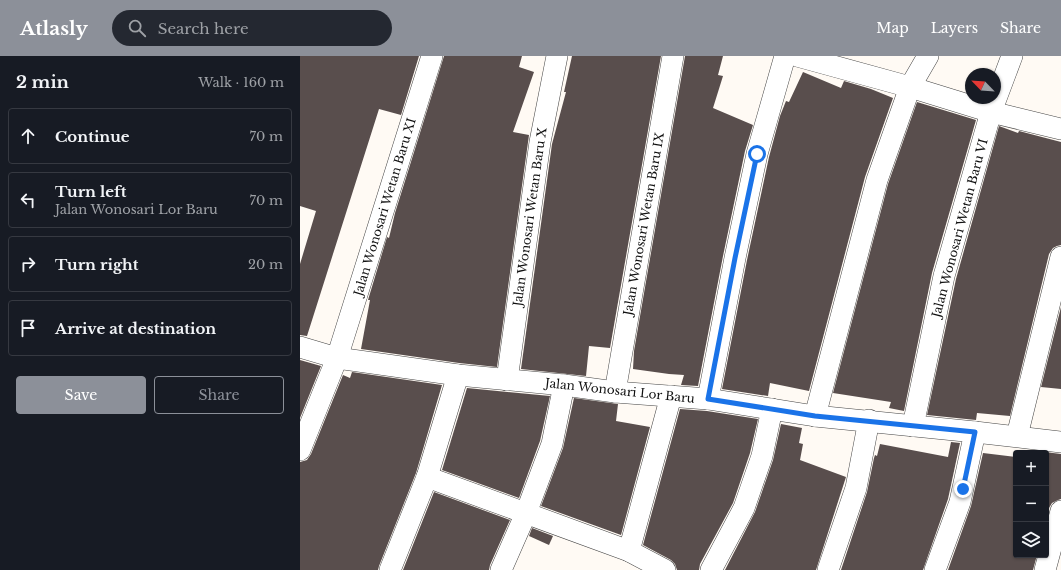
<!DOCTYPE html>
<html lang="en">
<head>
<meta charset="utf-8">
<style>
  body { margin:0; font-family:"Libre Baskerville",serif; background:#242831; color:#f1f3f6 }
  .controls { position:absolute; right:12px; bottom:12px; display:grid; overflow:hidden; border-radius:4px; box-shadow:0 1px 3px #0004 }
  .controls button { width:36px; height:36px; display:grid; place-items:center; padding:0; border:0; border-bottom:1px solid #363941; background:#171b24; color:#f1f3f6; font:20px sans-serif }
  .compass { position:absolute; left:665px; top:12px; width:36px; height:36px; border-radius:50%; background:#171b24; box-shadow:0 1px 3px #0004; rotate:295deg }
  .stop { position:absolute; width:12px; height:12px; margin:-9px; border:3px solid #1a73e8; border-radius:50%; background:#fff }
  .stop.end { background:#1a73e8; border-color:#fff; box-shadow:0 1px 4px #0008 }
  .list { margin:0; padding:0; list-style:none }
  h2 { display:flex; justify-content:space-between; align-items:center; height:52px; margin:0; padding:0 16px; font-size:17px }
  h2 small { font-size:13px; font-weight:400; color:#9ea1a6 }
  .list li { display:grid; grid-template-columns:26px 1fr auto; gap:12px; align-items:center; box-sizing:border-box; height:56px; margin:0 8px 8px; padding:0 8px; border:1px solid #363941; border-radius:4px }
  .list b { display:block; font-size:15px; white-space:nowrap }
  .list p { margin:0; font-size:13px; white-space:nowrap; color:#9ea1a6 }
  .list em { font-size:13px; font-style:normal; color:#9ea1a6 }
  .actions { display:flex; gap:8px; padding:12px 16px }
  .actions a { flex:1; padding:9px 0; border:1px solid #8c9099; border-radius:4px; text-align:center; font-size:14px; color:#8c9099 }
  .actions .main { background:#8c9099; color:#fff }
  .icon { flex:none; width:22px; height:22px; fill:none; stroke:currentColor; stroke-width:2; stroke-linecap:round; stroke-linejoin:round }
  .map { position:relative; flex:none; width:761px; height:514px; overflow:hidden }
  header { display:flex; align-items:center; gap:24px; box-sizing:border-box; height:56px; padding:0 20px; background:#8c9099; color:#fff }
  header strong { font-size:19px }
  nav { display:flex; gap:22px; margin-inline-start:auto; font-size:14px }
  .search { width:280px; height:36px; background:#242831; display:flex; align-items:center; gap:10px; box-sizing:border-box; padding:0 14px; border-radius:22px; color:#9ea1a6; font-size:15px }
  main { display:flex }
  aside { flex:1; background:#171b24 }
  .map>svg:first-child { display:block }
  .building { fill:#594e4d }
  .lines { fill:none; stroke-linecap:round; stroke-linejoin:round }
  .street-casing { stroke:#444; stroke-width:22 }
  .street { stroke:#fff; stroke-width:21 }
  .route { stroke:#1a73e8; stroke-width:5 }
  .labels { text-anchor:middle; stroke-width:4; stroke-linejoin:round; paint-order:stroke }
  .street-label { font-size:12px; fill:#111; stroke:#fff }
</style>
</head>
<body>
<header>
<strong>Atlasly</strong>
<div class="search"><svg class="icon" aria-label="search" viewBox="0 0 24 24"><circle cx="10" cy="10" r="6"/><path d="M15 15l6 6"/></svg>Search here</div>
<nav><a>Map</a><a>Layers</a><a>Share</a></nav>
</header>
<main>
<aside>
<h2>2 min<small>Walk · 160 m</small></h2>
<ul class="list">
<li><svg class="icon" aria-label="ahead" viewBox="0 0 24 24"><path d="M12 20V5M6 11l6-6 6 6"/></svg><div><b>Continue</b></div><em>70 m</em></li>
<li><svg class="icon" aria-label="left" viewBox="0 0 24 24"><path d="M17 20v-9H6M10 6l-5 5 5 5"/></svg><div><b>Turn left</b><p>Jalan Wonosari Lor Baru</p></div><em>70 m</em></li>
<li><svg class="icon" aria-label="right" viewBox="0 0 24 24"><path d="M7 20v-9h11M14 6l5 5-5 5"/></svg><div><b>Turn right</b></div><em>20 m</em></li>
<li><svg class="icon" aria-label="arrive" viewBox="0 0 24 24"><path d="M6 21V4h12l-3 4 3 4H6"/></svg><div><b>Arrive at destination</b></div></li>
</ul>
<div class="actions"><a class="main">Save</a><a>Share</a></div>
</aside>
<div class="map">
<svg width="761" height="514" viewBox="0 0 761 514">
  <rect width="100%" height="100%" fill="#fffaf4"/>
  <g class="building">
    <path d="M0,0H119L101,59L79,53L7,280L0,279V208L16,155L0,150Z"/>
    <path d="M144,0H222L219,11L234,16L213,76L229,79L197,311L159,307L61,293L70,244H68L87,181L89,182L95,157Z"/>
    <path d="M272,0H361L310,292L289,290L286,320L221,313L252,88L266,36H264Z"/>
    <path d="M385,0H423L418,19L423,20L413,52L453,69L445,95L423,200L398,330L381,329L384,319L369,318L333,313L334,295Z"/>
    <path d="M503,16L541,32L544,25L571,33L593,42L565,121L509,335L470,327L468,340L422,333L447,204L469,101L480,60L486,45L489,46Z"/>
    <path d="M617,46L676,64L632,217L604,355L589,352L591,346L533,337L588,128Z"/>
    <path d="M699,70L718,77L719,75L761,86V189L757,190L753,192L749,198L710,360L677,357L676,364L627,359L656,223Z"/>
    <path d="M761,251V333L741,331Z"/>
    <path d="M0,304L21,310L0,362Z"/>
    <path d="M52,316L142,329L116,417L79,510L78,514H0V406L7,404L11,398L43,319L50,322Z"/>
    <path d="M167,332L250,340L240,385L219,442L142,414Z"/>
    <path d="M274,342L318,348L316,365L350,371L321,479L241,450L263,392Z"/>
    <path d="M380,353L407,355L458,363L450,397L433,447L400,508L399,514H377L375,508L371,504L343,489Z"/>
    <path d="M481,368L502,372L499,387L503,388L500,404L546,421L516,514H425L455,456L473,404Z"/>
    <path d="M651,386L660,387L648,443L623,514H541L567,436L574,402L575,399L577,400L580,388L648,401Z"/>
    <path d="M729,394L761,398V443L758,444L752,447L749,452L746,464V397H728Z"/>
    <path d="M683,397L716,401V499H737L733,514H648L671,450Z"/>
    <path d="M134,436L210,464L190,509L189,514H103Z"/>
    <path d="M232,472L253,480L249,489L229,480Z"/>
  </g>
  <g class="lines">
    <defs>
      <g id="street">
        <path d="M497,0L610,31L691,56L761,73"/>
        <path d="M0,291L37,302L158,319L264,329L315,336L408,343L515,360L675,376L761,386"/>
        <path d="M207,324L240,86L257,0"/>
        <path d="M315,336L373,0"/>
        <path d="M408,343L435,202L457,98L485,0"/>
        <path d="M515,360L577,124L610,31L628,0"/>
        <path d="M613,370L644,220L691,56L712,0"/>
        <path d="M717,380L761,201"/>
        <path d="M0,394L37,302L132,0"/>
        <path d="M127,421L329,495L365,514"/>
        <path d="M329,495L371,340"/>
        <path d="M90,514L127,421L158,319"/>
        <path d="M201,514L226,457L252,388L264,329"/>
        <path d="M411,514L444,452L462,400L472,353"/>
        <path d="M528,514L556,432L569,364"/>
        <path d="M635,514L660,446L675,376"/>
        <path d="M745,514L761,455"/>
      </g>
    </defs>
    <use href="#street" class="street-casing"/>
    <use href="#street" class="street"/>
  </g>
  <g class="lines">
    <path class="route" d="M457,98L435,202L408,343L515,360L675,376L663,433"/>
  </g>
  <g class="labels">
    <g class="street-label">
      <text transform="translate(85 151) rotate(-73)" y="4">Jalan Wonosari Wetan Baru XI</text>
      <text transform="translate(230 161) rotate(-82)" y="4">Jalan Wonosari Wetan Baru X</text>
      <text transform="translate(344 168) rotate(-80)" y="4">Jalan Wonosari Wetan Baru IX</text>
      <text transform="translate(660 172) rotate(-75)" y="4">Jalan Wonosari Wetan Baru VI</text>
      <text transform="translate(320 335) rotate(6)" y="4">Jalan Wonosari Lor Baru</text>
    </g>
  </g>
</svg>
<div class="controls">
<button>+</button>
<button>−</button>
<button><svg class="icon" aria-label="layers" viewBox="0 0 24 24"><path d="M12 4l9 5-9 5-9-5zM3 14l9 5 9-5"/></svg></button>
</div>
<svg class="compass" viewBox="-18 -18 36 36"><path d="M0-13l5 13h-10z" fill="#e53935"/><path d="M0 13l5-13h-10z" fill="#9ea1a6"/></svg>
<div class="stop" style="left:457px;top:98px"></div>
<div class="stop end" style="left:663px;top:433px"></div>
</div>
</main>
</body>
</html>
